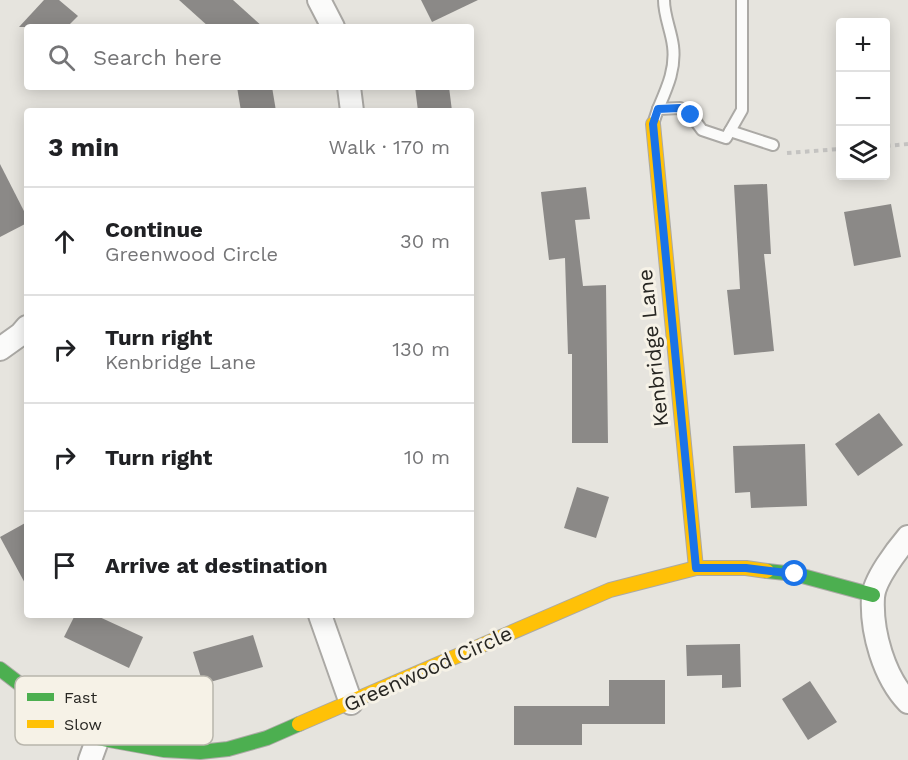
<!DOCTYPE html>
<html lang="en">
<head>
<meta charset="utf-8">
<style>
  body { margin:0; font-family:"Work Sans",sans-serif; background:#f2f2f2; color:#202124 }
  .controls { position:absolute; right:18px; top:18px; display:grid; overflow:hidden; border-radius:6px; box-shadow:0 3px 15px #0003 }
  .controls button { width:54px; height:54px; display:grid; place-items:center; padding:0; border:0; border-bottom:2px solid #e0e0e0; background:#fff; color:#202124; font:30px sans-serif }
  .stop { position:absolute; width:18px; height:18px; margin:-14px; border:4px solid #1a73e8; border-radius:50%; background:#fff }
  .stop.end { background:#1a73e8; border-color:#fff; box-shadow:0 2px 6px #0008 }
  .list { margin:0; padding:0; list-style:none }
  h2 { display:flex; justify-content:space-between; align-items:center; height:78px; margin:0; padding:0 24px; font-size:26px }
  h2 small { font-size:20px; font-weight:400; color:#757577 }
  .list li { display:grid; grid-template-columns:39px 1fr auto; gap:18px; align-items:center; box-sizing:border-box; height:108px; padding:0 24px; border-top:2px solid #e0e0e0 }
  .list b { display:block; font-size:22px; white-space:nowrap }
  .list p { margin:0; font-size:20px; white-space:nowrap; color:#757577 }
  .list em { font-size:20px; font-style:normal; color:#757577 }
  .icon { flex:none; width:33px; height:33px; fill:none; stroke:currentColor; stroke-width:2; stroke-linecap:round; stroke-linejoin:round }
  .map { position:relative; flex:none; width:908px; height:760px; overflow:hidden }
  .search { position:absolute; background:#fff; box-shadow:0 3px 15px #0003; left:24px; top:24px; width:450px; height:66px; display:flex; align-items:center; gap:15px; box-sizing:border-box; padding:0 21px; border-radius:6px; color:#757577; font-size:22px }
  .panel { position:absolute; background:#fff; box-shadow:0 3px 15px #0003; left:24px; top:108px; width:450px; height:510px; border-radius:6px }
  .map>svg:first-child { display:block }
  .building { fill:#8b8987 }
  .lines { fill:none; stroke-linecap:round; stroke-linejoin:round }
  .lane-casing { stroke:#aba9a5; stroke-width:14 }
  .street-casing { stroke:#aba9a5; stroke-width:26 }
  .fast-casing { stroke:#aba9a5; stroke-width:16 }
  .slow-casing { stroke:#aba9a5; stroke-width:16 }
  .path { stroke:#c4c3c1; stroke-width:4; stroke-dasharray:4.5 4.5; stroke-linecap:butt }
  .lane { stroke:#fbfbfa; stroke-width:10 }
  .street { stroke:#fbfbfa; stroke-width:22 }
  .fast { stroke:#4caf50; stroke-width:14 }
  .slow { stroke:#ffc107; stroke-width:14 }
  .route { stroke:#1a73e8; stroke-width:8 }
  .labels { text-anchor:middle; stroke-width:6; stroke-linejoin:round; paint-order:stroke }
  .street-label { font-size:21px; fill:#272622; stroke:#f6f2e7 }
  .key { fill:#f6f2e7; stroke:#b8b5ac; stroke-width:1.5 }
  .key-label { font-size:16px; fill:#272622 }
</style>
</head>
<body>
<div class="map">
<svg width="908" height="760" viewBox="0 0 908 760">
  <rect width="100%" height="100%" fill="#e6e4de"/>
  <g class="building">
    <path d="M44,0H59L78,16L67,27H19Z"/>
    <path d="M179,0H233L263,27H209Z"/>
    <path d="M421,0H478L432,22Z"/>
    <path d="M237,87H272L276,111H241Z"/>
    <path d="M415,87H449L452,111H418Z"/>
    <path d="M0,164L27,217V223L0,237Z"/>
    <path d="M767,184L771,254H764L774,351L734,355L727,290L740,289L734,185Z"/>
    <path d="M586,187L590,219L575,220L583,286L606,285L608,443H572V354H568L565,258L549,260L541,192Z"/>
    <path d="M891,204L901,257L854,266L844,212Z"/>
    <path d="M879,413L903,445L858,476L835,444Z"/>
    <path d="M805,444L807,506L751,508L750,492L735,493L733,446Z"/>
    <path d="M577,487L609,497L596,538L564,528Z"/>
    <path d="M27,522V587L0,537Z"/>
    <path d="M75,615H95L143,637L129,668L64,637Z"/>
    <path d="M253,635L263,667L203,684L193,652Z"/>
    <path d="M740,644L741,687L722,688V675L687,676L686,645Z"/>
    <path d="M609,680H665V724H582V745H514V706H609Z"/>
    <path d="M810,681L837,722L808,740L782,699Z"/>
  </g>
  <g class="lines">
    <defs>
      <g id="lane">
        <path d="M658,109C667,88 676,69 673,46C671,30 664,16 664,0"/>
        <path d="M654,121L658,109L680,108L691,115L702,130L726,138L742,110V0"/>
        <path d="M730,131L773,145"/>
      </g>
      <g id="street">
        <path d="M319,0L333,27"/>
        <path d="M349,87L352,111"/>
        <path d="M0,349L21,334L27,327"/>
        <path d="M908,537C897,550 874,580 873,597C871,632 884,677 908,702"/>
        <path d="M320,615L351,703"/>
        <path d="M90,760L98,738"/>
      </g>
      <g id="fast">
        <path d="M767,571L795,574L873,595"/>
        <path d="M0,669L55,711L98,738L164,750L200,752L228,749L267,738L299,724"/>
      </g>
      <g id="slow">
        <path d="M653,124L696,568"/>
        <path d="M299,724L610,590L696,568H746L767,571"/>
      </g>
    </defs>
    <use href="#lane" class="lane-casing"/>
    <use href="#street" class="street-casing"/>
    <use href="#fast" class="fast-casing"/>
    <use href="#slow" class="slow-casing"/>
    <g class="path">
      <path d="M886,146L908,144"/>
      <path d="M787,153L840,149"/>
    </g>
    <use href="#lane" class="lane"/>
    <use href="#street" class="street"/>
    <use href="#fast" class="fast"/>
    <use href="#slow" class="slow"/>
  </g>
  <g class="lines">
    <path class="route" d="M691,115L680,108L658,109L653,124L696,568H746L795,574"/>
  </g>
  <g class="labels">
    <g class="street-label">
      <text transform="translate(653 348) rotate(-96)" y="7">Kenbridge Lane</text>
      <text transform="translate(428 669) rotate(-24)" y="7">Greenwood Circle</text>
    </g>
  </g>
  <rect x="15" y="676" width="198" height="69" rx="9" class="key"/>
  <rect x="27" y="693" width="27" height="8" fill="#4caf50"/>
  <rect x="27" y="720" width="27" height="8" fill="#ffc107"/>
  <g class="key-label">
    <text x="64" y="703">Fast</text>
    <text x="64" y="730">Slow</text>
  </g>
</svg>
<div class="controls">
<button>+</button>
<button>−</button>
<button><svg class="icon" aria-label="layers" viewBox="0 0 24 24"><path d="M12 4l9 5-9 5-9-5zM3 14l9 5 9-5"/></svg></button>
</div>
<div class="stop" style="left:795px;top:574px"></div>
<div class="stop end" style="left:691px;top:115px"></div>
<div class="search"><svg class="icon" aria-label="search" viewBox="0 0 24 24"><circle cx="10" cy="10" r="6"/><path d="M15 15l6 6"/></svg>Search here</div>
<section class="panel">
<h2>3 min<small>Walk · 170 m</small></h2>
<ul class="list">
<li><svg class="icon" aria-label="ahead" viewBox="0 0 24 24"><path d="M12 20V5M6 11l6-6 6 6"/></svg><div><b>Continue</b><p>Greenwood Circle</p></div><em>30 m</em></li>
<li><svg class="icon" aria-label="right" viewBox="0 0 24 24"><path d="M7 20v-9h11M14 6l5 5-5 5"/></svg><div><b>Turn right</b><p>Kenbridge Lane</p></div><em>130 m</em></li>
<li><svg class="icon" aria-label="right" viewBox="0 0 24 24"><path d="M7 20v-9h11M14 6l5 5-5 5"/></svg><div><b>Turn right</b></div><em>10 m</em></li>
<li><svg class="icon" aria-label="arrive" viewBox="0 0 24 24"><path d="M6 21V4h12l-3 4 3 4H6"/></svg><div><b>Arrive at destination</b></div></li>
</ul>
</section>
</div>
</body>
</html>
